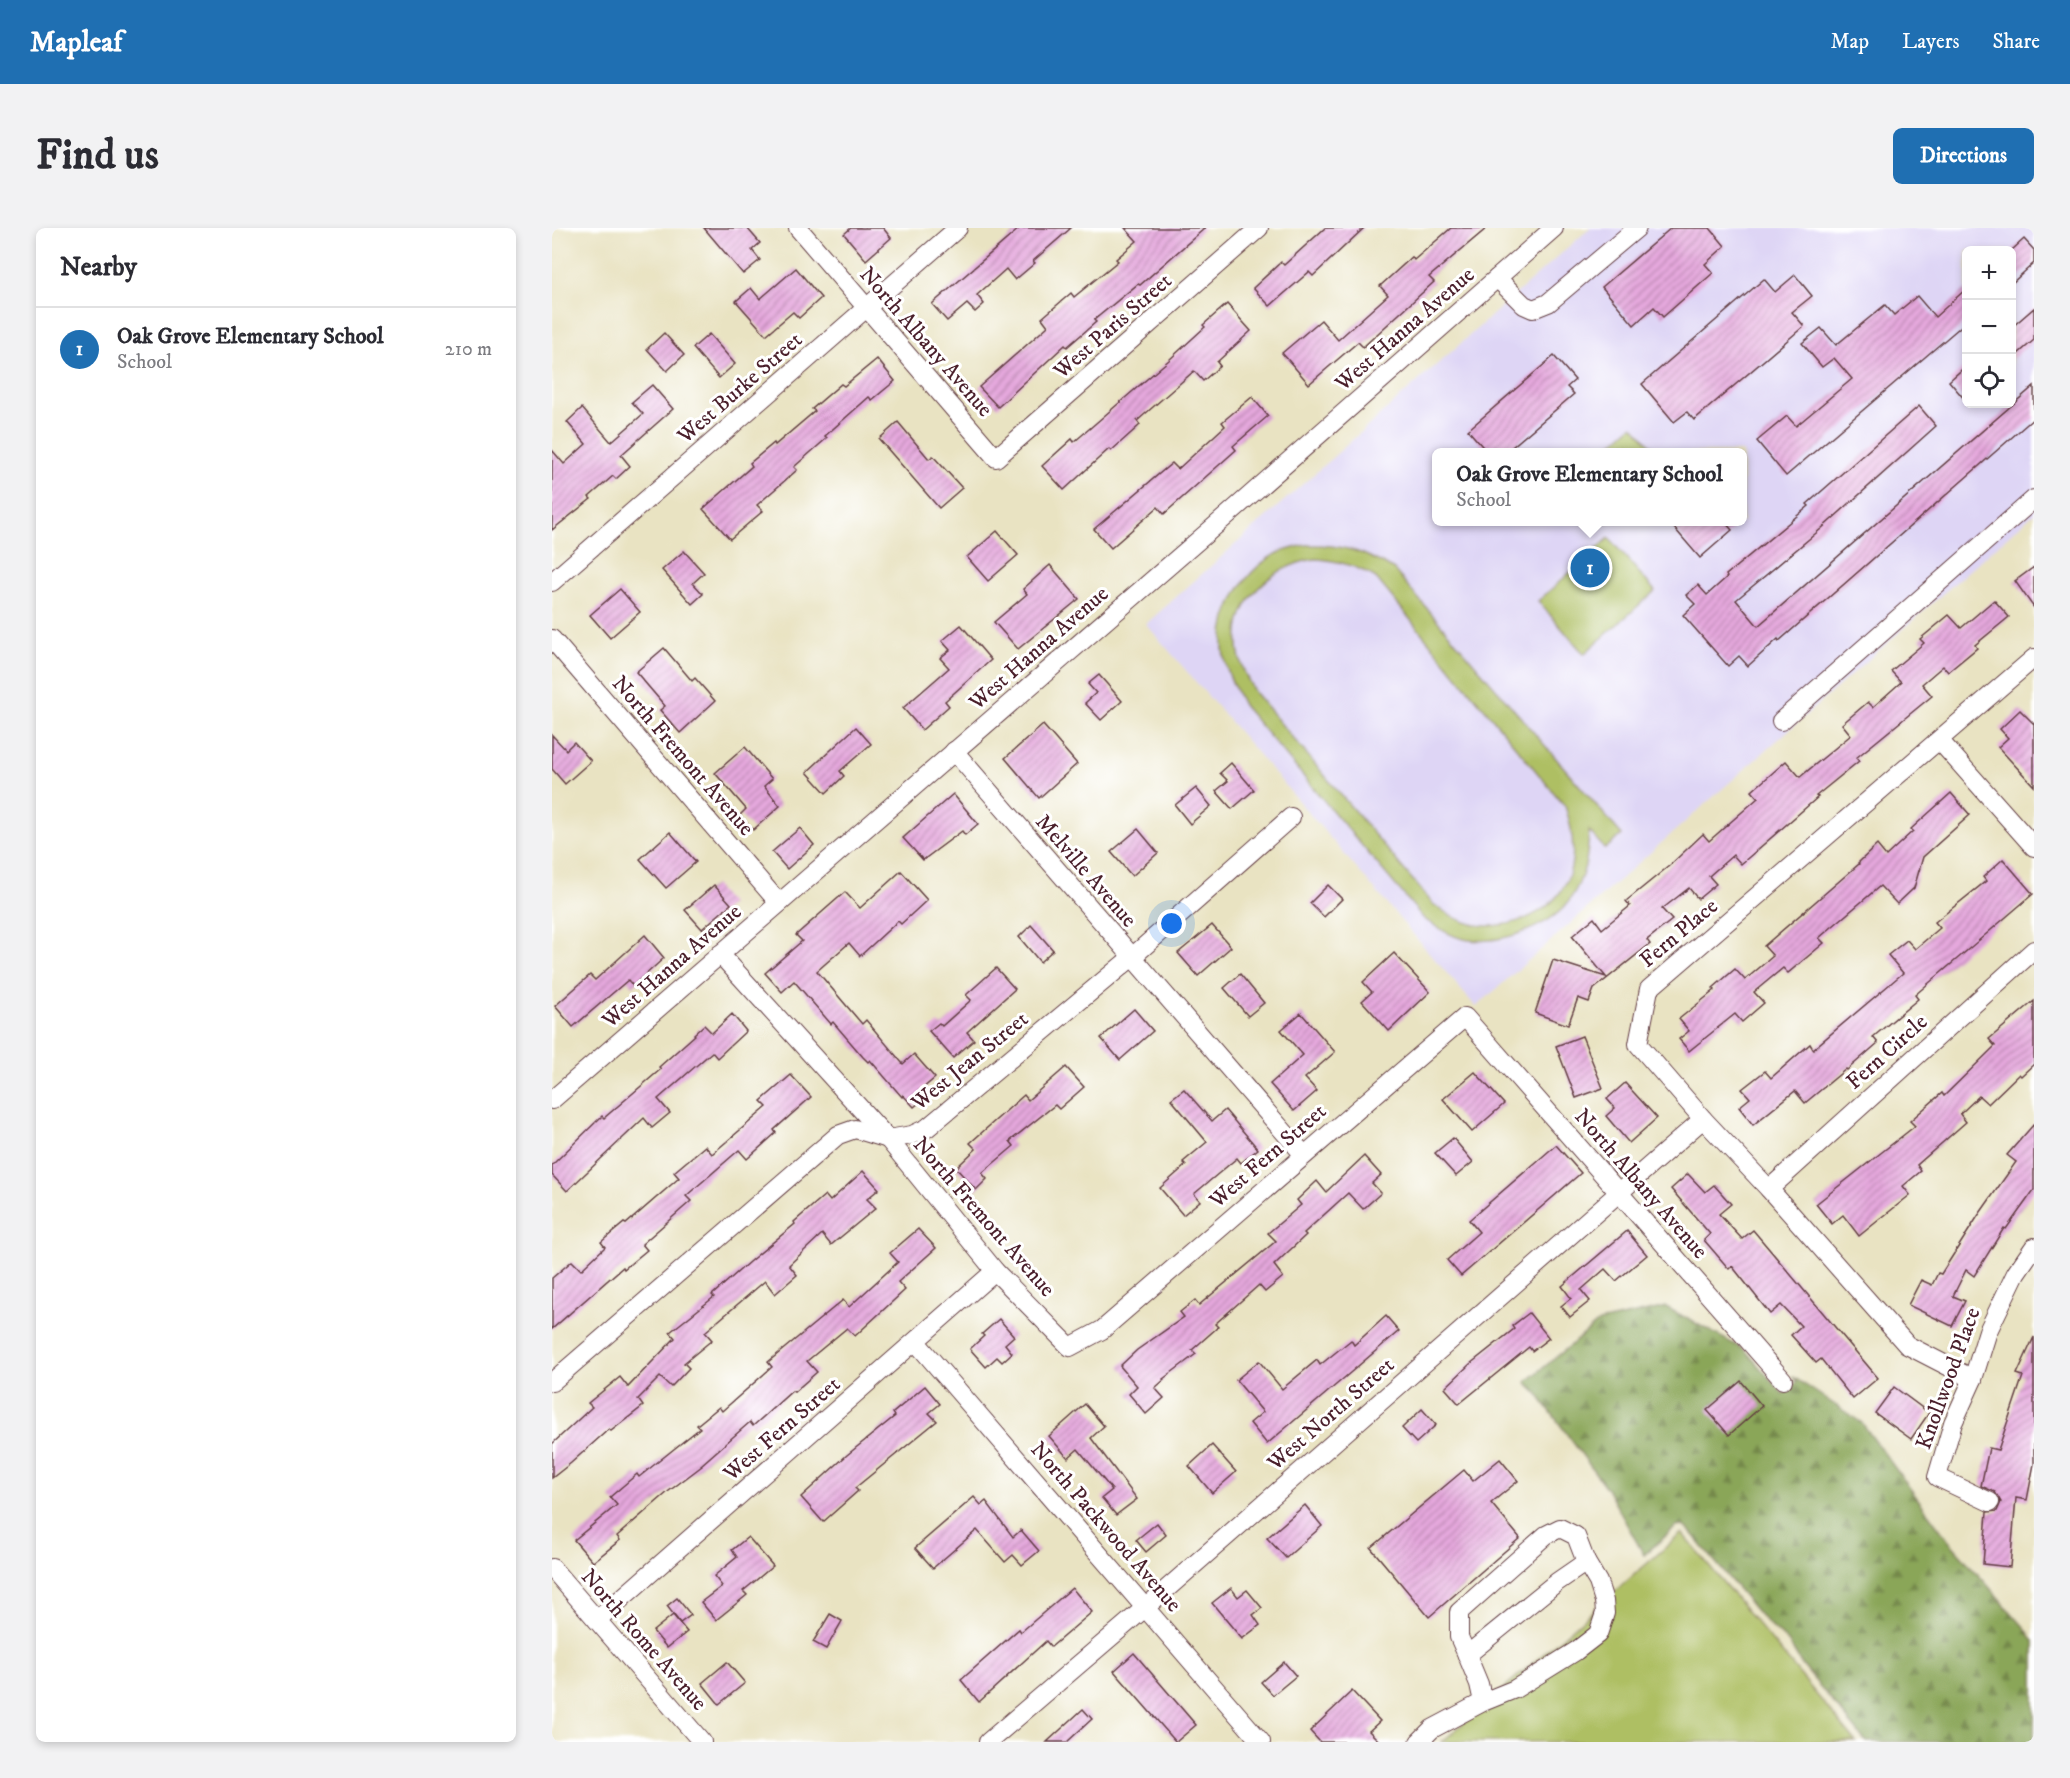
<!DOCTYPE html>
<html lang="en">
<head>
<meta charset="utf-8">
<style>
  body { margin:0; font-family:"IM FELL DW Pica",serif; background:#f2f2f3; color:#2b2b33 }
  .controls { position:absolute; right:18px; top:18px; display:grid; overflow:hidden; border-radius:9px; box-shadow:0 3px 9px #0003 }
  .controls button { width:54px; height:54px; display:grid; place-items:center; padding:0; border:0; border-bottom:2px solid #e1e1e2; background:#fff; color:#2b2b33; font:30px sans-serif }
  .you { position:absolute; left:620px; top:696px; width:21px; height:21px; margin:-15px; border:4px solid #fff; border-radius:50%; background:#1a73e8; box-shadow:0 0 0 9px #1a73e833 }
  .badge { display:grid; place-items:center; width:39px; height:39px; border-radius:50%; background:#1f6fb2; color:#fff; font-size:20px; font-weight:700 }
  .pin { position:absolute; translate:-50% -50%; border:3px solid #fff; box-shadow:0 2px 6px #0006 }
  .popup { position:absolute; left:880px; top:220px; width:315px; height:78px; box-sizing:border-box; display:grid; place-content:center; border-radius:9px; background:#fff; filter:drop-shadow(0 2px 4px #0005); font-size:20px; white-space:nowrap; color:#7c7c81 }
  .popup b { font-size:22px; color:#2b2b33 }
  .popup::after { content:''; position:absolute; left:50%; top:100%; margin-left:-12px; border:12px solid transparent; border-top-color:#fff }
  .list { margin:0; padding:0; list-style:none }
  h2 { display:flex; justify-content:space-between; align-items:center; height:78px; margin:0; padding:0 24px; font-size:26px }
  h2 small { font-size:20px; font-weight:400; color:#7c7c81 }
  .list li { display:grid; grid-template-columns:39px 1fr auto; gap:18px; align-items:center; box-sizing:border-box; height:84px; padding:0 24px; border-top:2px solid #e1e1e2 }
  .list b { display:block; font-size:22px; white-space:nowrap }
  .list p { margin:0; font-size:20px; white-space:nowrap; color:#7c7c81 }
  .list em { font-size:20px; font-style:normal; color:#7c7c81 }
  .icon { flex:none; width:33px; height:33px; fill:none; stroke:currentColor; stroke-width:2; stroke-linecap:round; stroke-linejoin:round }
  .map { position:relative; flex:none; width:1482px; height:1514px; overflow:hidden; border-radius:9px }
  header { display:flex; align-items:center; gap:36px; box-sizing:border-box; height:84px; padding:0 30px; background:#1f6fb2; color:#fff }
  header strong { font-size:28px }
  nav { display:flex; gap:33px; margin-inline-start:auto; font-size:21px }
  .intro { display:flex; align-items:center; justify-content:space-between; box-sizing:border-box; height:144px; padding:0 36px }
  h1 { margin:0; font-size:42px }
  .button { padding:15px 27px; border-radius:9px; background:#1f6fb2; color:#fff; font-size:21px; font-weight:700 }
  main { display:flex; gap:36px; padding:0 36px }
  aside { flex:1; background:#fff; border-radius:9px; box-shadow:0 3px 9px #0003 }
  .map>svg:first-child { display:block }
  .built { fill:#ded5f5; fill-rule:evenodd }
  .forest { fill:url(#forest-firs); stroke:#6a6242; stroke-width:1.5 }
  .green { fill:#aebf63; stroke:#7c6f47; stroke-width:1.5; fill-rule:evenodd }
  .building { fill:url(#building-hatch) }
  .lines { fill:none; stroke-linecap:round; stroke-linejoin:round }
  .minor-casing { stroke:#623c42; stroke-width:20 }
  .minor { stroke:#fff; stroke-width:18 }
  .labels { text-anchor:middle; stroke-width:6; stroke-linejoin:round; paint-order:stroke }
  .street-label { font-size:22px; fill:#4a1f2b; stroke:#fff }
</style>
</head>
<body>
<header>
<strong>Mapleaf</strong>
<nav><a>Map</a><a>Layers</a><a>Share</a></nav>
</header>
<div class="intro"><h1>Find us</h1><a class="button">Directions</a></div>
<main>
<aside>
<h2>Nearby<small></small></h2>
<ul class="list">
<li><span class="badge">1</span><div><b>Oak Grove Elementary School</b><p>School</p></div><em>210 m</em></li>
</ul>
</aside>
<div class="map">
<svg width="1482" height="1514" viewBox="0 0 1482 1514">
  <defs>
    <pattern id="forest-firs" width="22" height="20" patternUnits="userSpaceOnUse" patternTransform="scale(1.5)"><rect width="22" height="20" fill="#8aa659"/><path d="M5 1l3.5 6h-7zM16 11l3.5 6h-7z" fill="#73874a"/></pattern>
    <pattern id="building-hatch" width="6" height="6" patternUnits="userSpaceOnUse" patternTransform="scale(1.5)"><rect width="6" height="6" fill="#e5a8dd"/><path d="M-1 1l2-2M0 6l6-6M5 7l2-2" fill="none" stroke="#bc88b3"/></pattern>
  </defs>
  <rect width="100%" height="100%" fill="#fff"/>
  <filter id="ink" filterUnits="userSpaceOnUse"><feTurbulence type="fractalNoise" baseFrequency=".0167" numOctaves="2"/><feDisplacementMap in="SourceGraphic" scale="12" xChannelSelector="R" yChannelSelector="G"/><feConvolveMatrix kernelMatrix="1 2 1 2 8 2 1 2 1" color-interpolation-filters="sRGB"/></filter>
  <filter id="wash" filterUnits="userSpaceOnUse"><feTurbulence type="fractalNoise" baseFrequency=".008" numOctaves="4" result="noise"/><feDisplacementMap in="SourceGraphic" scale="24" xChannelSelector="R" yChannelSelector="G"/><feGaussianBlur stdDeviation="1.35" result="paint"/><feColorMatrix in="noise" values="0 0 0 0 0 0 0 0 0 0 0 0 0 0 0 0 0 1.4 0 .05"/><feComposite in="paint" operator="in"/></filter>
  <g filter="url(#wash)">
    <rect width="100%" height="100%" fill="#e9e3c2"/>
    <path class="built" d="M1038,0H1482V285L924,779L594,396ZM1414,22H1460V176H1414ZM885,224H1191V294H885Z"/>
    <path class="forest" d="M1114,1079L1193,1122L1231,1166L1245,1154L1240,1148L1310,1195L1396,1312L1473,1400L1482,1413V1514H1314L1250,1437L1237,1415L1210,1390L1136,1301L1131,1298L1124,1299L1092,1327L1055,1261L985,1165L974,1154L1047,1094Z"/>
    <g class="green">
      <path d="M1081,197L1105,224H1050Z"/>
      <path d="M1057,310L1103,363L1032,426L986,373Z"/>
      <path d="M753,317C790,316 811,323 842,342L1070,607L1053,621L1037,603C1036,630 1033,649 1017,673C998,701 937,721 905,709C893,705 883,698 872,691L691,477C682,459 672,440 671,420C668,384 691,345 722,327C731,322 743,320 753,317ZM763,331C786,332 805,338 824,350L1013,578C1022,604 1026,639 1009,663C990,691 945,705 913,694C902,690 891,683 881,676L703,465C697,454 691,444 688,431C676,379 714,339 763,331Z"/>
      <path d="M1130,1305L1304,1514H890Z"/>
    </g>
    <g id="blocks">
      <g class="building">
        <path d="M152,0H195L208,15L200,22L208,32L191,46Z"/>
        <path d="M299,0H331L339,10L314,32L292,6Z"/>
        <path d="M468,0H519L481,33L483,35L463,52L454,41L425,67L432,76L423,84L415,76L395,93L380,76Z"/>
        <path d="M573,0H653L588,57L586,56L542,92L544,94L515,119L513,117L446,179L427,159L496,98L490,90L519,65L522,69L566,33L564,31L585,13Z"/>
        <path d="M773,0H812L761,48L757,44L718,78L701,60L729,34L732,37Z"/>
        <path d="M899,0H935L877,49L882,54L811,119L806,114L757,156L730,125L769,92L786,112L836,67L828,58L860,29L862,32Z"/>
        <path d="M1119,0H1158L1173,18L1153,36L1161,45L1111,89L1102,79L1082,97L1050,59Z"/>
        <path d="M1472,11L1482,22V35L1460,55V22Z"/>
        <path d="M244,40L269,70L247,90L241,84L214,107L184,73L199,60L208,71Z"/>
        <path d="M1243,47L1260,68L1240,84L1252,98L1142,192L1135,184L1122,194L1090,156L1212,51L1223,64Z"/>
        <path d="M1414,61V94L1234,248L1205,213L1235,188L1244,198L1300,151L1282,130L1270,139L1250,115L1269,100L1284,117L1333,77L1342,87L1365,68L1383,89Z"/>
        <path d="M675,76L699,103L665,134L668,138L651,153L642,143L585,193L588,197L559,223L557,221L512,262L490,238L520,211L522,214L617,132L653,99L651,97Z"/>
        <path d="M1482,80V112L1460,131V99Z"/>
        <path d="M112,105L132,127L115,143L95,121Z"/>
        <path d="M157,106L183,136L167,150L141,120Z"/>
        <path d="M1002,128L1023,152L1015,159L1022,166L953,225H936L916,202Z"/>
        <path d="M325,131L343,153L320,172L317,169L273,208L275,210L242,239L245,242L205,277L211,283L178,311L151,281L200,238L198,235L222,215L223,217L263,183L260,181L289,156L292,158Z"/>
        <path d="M1414,138V173L1397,153Z"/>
        <path d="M100,157L121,181L69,227L78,238L64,251L61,248L37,269L39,271L0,302V222L12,236L34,216L15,194L30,180L59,214L91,186L80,174Z"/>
        <path d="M1482,158V190L1227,413L1226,411L1196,438L1187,428L1176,438L1131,387L1143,376L1134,367L1146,357L1155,367L1175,349L1174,347L1257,278L1255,276L1367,178L1384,198L1269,301L1184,372L1206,398Z"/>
        <path d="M700,169L716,188L681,218L684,222L612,286L606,279L559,320L542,301L620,235L626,241L673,198L670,194Z"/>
        <path d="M346,194L377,231L381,228L410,260L387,280L327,211Z"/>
        <path d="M1117,294H1173L1180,302L1148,330Z"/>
        <path d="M445,303L466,327L436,353L415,329Z"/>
        <path d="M132,323L152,345L141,355L151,366L140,376L110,342Z"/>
        <path d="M498,337L527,371L466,421L442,394L475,366L471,361Z"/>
        <path d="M1482,339V380L1463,353Z"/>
        <path d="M68,361L88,384L58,410L38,387Z"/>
        <path d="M1442,372L1457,389L1423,417L1425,420L1396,444L1391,438L1370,456L1380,468L1304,530L1307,533L1264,568L1266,569L1189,636L1181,627L1157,648L1164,656L1146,671L1137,660L1110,681L1120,692L1095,712L1098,716L1042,761L1037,774L1026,770L1016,797L983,785L1001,732L1054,749L1020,708L1042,690L1050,701L1078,678L1074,673L1117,638L1151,606L1157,613L1206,570L1200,563L1234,533L1248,549L1299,507L1290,496L1316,474L1321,479L1349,454L1339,443L1372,415L1368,411L1397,387L1409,400Z"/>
        <path d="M409,397L439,432L393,473L397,478L370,502L351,480L397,440L388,430L398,422L390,413Z"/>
        <path d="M112,420L140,453L143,450L163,473L128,505L108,482L113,478L84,444Z"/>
        <path d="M547,447L570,473L549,492L533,475L544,465L536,456Z"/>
        <path d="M1468,482L1482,496V558L1446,519L1456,510L1448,501Z"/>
        <path d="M491,497L525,536L487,570L453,530Z"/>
        <path d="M304,499L319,516L288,543L292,548L274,565L255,544Z"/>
        <path d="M0,507L14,522L22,514L39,533L13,556L0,541Z"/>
        <path d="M193,519L220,551L212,558L228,578L201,602L188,587L194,581L163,545Z"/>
        <path d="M679,535L702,562L680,581L664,563L676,553L668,545Z"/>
        <path d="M644,560L659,578L638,596L623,577Z"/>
        <path d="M1399,565L1418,587L1371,629L1362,660L1345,676L1328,658L1267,710L1272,715L1236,745L1231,740L1202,764L1212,775L1190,794L1183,786L1137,823L1127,811L1137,803L1127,791L1163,762L1161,760L1183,741L1193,752L1221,728L1212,718L1307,636L1306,635L1325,617L1334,628L1361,603L1359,601Z"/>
        <path d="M401,566L426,596L413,607L410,603L371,632L351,610Z"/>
        <path d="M248,600L262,617L235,641L220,624Z"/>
        <path d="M586,601L606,625L580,648L559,624Z"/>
        <path d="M118,604L144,634L114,660L88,631Z"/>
        <path d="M1451,631L1481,666L1363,767L1366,771L1321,809L1326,815L1295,842L1294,841L1253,875L1243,863L1201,897L1187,879L1198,870L1190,861L1213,843L1219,850L1258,816L1261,821L1351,745L1336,727L1355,712L1363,721L1388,700L1383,694L1434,653L1431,649Z"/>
        <path d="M349,643L375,672L349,696L346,693L308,728L297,715L265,743L310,796L314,792L351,836L362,826L383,850L370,861L375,868L362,879L351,867L350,869L318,832L316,834L311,829L281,794L279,796L242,753L230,764L213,745L250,713L244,707L293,664L308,680Z"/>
        <path d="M162,657L179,676L150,701L133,682Z"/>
        <path d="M776,657L790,671L772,689L758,675Z"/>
        <path d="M479,697L501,722L488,734L467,709Z"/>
        <path d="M660,697L679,719L646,748L626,725Z"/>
        <path d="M93,707L112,730L81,758L76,752L21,799L3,778L38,747L43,752Z"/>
        <path d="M842,725L878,764L837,803L810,773L820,764L811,754Z"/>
        <path d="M444,740L463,761L415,804L422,812L401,830L377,803L387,795L390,798L419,772L414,767Z"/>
        <path d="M688,746L712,775L696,788L672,760Z"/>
        <path d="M1482,773V836L1469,848L1467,846L1436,876L1427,868L1408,886L1414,894L1365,937L1369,943L1351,958L1358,967L1307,1008L1291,987L1280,996L1264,976L1363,898L1358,893L1390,865L1392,868L1443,818L1437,811Z"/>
        <path d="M582,781L601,803L568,832L549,810Z"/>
        <path d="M749,785L783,824L753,850L765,863L742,883L718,856L751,827L729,802Z"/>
        <path d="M180,786L194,803L165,830L160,824L106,871L118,885L100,900L92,890L15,963L0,947V937L50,888L52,890L109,841L107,839L143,807L142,806L152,797L160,805Z"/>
        <path d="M1030,808L1051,860L1024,870L1004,818Z"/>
        <path d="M514,839L532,859L507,881L503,877L458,913L462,918L430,945L435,951L424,962L404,940L424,921L418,915L472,867L476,872Z"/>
        <path d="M923,844L952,876L920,904L891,871Z"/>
        <path d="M239,847L259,869L222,902L224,905L195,931L187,922L134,968L139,973L90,1016L95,1022L72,1041L71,1039L0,1101V1050L20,1033L29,1042L53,1019L49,1014L72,995L74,996L127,950L122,944L153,918L160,926L215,879L209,873Z"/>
        <path d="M1073,855L1105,890L1077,915L1054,888L1063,880L1055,871Z"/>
        <path d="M632,861L660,893L673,882L706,921L689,935L685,930L642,966L648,973L631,987L608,960L634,937L631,934L655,914L619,871Z"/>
        <path d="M1482,896V962L1454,1001L1452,1000L1422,1048L1414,1042L1401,1068L1413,1073L1400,1098L1356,1077L1369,1052L1380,1057L1386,1045L1389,1046L1426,988L1464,934L1455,927Z"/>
        <path d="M901,910L921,934L904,948L883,925Z"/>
        <path d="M1004,917L1029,945L909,1048L895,1032L927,1004L917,992Z"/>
        <path d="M812,928L829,947L820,955L829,965L811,981L796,965L752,1005L754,1007L722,1037L731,1049L713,1064L707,1057L663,1096L666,1099L640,1122L644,1126L611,1151L612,1152L603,1160L612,1170L594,1186L577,1166L585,1158L568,1138L585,1122L632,1089L628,1084L643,1072L647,1077L724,1013L716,1005L749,977L745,972L765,953L774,964Z"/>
        <path d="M311,943L327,961L315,971L324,980L279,1017L270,1006L237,1037L245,1047L223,1066L213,1053L153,1104L160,1112L132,1135L137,1140L119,1159L108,1149L86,1171L91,1178L59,1203L57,1201L19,1235L0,1250V1216L40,1179L36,1175L68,1149L76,1159L123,1110L118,1104L162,1069L160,1067L197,1034L243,996L242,994L273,967L278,973Z"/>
        <path d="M1136,946L1153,964L1162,957L1179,976L1167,986L1190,1011L1201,1002L1326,1150L1301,1171L1269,1131L1264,1135L1239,1107L1249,1098L1229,1077L1218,1086L1180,1038L1177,1041L1152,1012L1158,1006L1119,961Z"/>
        <path d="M366,1001L384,1020L346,1054L353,1062L303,1108L295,1100L255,1133L265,1144L242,1164L240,1163L201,1198L198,1194L149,1237L150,1238L117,1263L65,1308L68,1312L41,1334L22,1312L65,1277L58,1269L85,1246L87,1249L148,1200L145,1197L167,1179L170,1183L220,1139L216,1134L291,1072L297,1079L346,1034L338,1025Z"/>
        <path d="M1075,1003L1095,1027L1064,1053L1053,1041L1029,1062L1038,1073L1018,1089L1009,1078L1019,1070L1010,1058Z"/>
        <path d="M977,1085L997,1110L980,1123L977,1119L907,1176L893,1160L918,1136L962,1101L960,1098Z"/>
        <path d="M834,1088L847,1103L715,1216L698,1195L711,1184L684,1152L707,1133L730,1161L765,1132L768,1137L799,1112L802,1117Z"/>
        <path d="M447,1091L462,1108L453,1116L460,1125L450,1134L445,1129L434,1139L418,1121L432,1108L430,1106Z"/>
        <path d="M1482,1109V1236L1475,1272L1464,1270L1458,1339L1431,1336L1435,1284L1445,1283L1449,1274L1443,1264L1429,1258L1437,1220L1446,1222L1471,1148L1465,1146Z"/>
        <path d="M1189,1153L1210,1178L1177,1207L1155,1182Z"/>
        <path d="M373,1158L388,1176L377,1185L385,1193L303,1260L306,1263L271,1294L249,1269L295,1227L343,1188L341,1185Z"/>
        <path d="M1342,1159L1377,1185L1359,1211L1323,1185Z"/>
        <path d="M533,1176L552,1198L539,1210L585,1271L564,1287L550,1270L560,1262L526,1221L516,1230L497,1208Z"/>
        <path d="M870,1181L884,1197L864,1215L850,1200Z"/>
        <path d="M660,1217L684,1244L660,1265L637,1238Z"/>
        <path d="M948,1231L966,1253L939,1275L968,1310L877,1389L819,1320L912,1242L921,1253Z"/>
        <path d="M422,1269L429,1277L434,1273L461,1309L469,1302L487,1323L470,1337L461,1327L453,1334L425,1302L381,1340L363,1320Z"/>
        <path d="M753,1277L770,1298L734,1330L715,1310Z"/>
        <path d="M605,1295L614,1307L594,1324L584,1312Z"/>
        <path d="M196,1309L221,1338L191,1363L195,1367L164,1392L149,1374L170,1358L162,1348L185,1329L180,1322Z"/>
        <path d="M520,1360L540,1384L499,1419L494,1413L427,1474L409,1452L467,1401L469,1404Z"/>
        <path d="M679,1360L686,1369L695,1362L710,1380L701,1387L708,1397L690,1411L660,1375Z"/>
        <path d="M125,1370L139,1387L128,1395L115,1378Z"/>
        <path d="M278,1386L290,1393L274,1421L261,1414Z"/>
        <path d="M121,1387L135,1404L115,1420L101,1403Z"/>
        <path d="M582,1425L644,1497L624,1514L562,1443Z"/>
        <path d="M175,1434L193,1455L167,1476L150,1455Z"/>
        <path d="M732,1434L744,1448L721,1467L709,1454Z"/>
        <path d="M800,1463L828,1493L817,1503L828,1514H768L758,1503Z"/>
        <path d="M531,1481L540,1491L515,1514H495Z"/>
      </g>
    </g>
  </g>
  <g filter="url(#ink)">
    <use href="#blocks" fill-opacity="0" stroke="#623c42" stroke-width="1.5"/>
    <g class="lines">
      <defs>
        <g id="minor">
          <path d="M246,0L444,230L707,0"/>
          <path d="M945,50L972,77L981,81L996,75L1085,0"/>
          <path d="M0,354L406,0"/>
          <path d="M0,411L227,675"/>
          <path d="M1229,493L1482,271"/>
          <path d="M1388,513L1482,619"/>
          <path d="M402,523L752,927"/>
          <path d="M168,726L336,911L443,1043L518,1119L550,1102L913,789L1231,1152"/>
          <path d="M0,872L671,291L1002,0"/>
          <path d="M1217,961L1482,722"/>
          <path d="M364,1114L709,1514"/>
          <path d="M1421,1151L1355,1117L1217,961L1151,891L1086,816L1097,761L1482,430"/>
          <path d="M0,1154L286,907L303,901L336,911L360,907L375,900L579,730L739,589"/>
          <path d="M1438,1274L1385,1249L1401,1195L1421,1151L1436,1103L1464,1045L1482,1019"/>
          <path d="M0,1340L150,1514"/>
          <path d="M45,1392L443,1043"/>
          <path d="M915,1427L907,1409V1384L994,1307L1008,1300L1024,1308L1034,1334"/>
          <path d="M436,1514L594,1379L1151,891"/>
          <path d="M867,1514L880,1501L931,1474L963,1461L1024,1423L1046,1406L1053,1385L1052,1373L1046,1354L1034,1334L1005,1354L915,1427L927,1456L931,1474"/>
        </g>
      </defs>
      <use href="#minor" class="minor-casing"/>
      <use href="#minor" class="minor"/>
    </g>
  </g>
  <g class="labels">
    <g class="street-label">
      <text transform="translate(560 97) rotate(-41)" y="8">West Paris Street</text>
      <text transform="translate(852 100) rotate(-41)" y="8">West Hanna Avenue</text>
      <text transform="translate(375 113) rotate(49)" y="8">North Albany Avenue</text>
      <text transform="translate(187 159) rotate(-41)" y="8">West Burke Street</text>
      <text transform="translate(486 419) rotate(-41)" y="8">West Hanna Avenue</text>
      <text transform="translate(132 527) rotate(49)" y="8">North Fremont Avenue</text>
      <text transform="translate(535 642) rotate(49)" y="8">Melville Avenue</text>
      <text transform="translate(1126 704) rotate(-40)" y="8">Fern Place</text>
      <text transform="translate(119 737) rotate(-41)" y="8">West Hanna Avenue</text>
      <text transform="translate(1334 823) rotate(-42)" y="8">Fern Circle</text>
      <text transform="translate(417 832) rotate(-39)" y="8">West Jean Street</text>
      <text transform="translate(715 927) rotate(-41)" y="8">West Fern Street</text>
      <text transform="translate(1090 955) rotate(49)" y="8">North Albany Avenue</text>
      <text transform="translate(433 988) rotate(49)" y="8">North Fremont Avenue</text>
      <text transform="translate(1395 1150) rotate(-70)" y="8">Knollwood Place</text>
      <text transform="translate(778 1185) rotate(-41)" y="8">West North Street</text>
      <text transform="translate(229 1200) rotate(-41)" y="8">West Fern Street</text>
      <text transform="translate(555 1298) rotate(49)" y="8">North Packwood Avenue</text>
      <text transform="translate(93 1411) rotate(49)" y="8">North Rome Avenue</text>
    </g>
  </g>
</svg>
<div class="controls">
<button>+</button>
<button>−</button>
<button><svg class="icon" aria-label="locate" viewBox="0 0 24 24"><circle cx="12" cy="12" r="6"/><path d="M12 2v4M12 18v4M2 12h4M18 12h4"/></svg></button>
</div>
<div class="you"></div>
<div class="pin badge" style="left:1038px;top:340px">1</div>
<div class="popup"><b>Oak Grove Elementary School</b>School</div>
</div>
</main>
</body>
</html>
